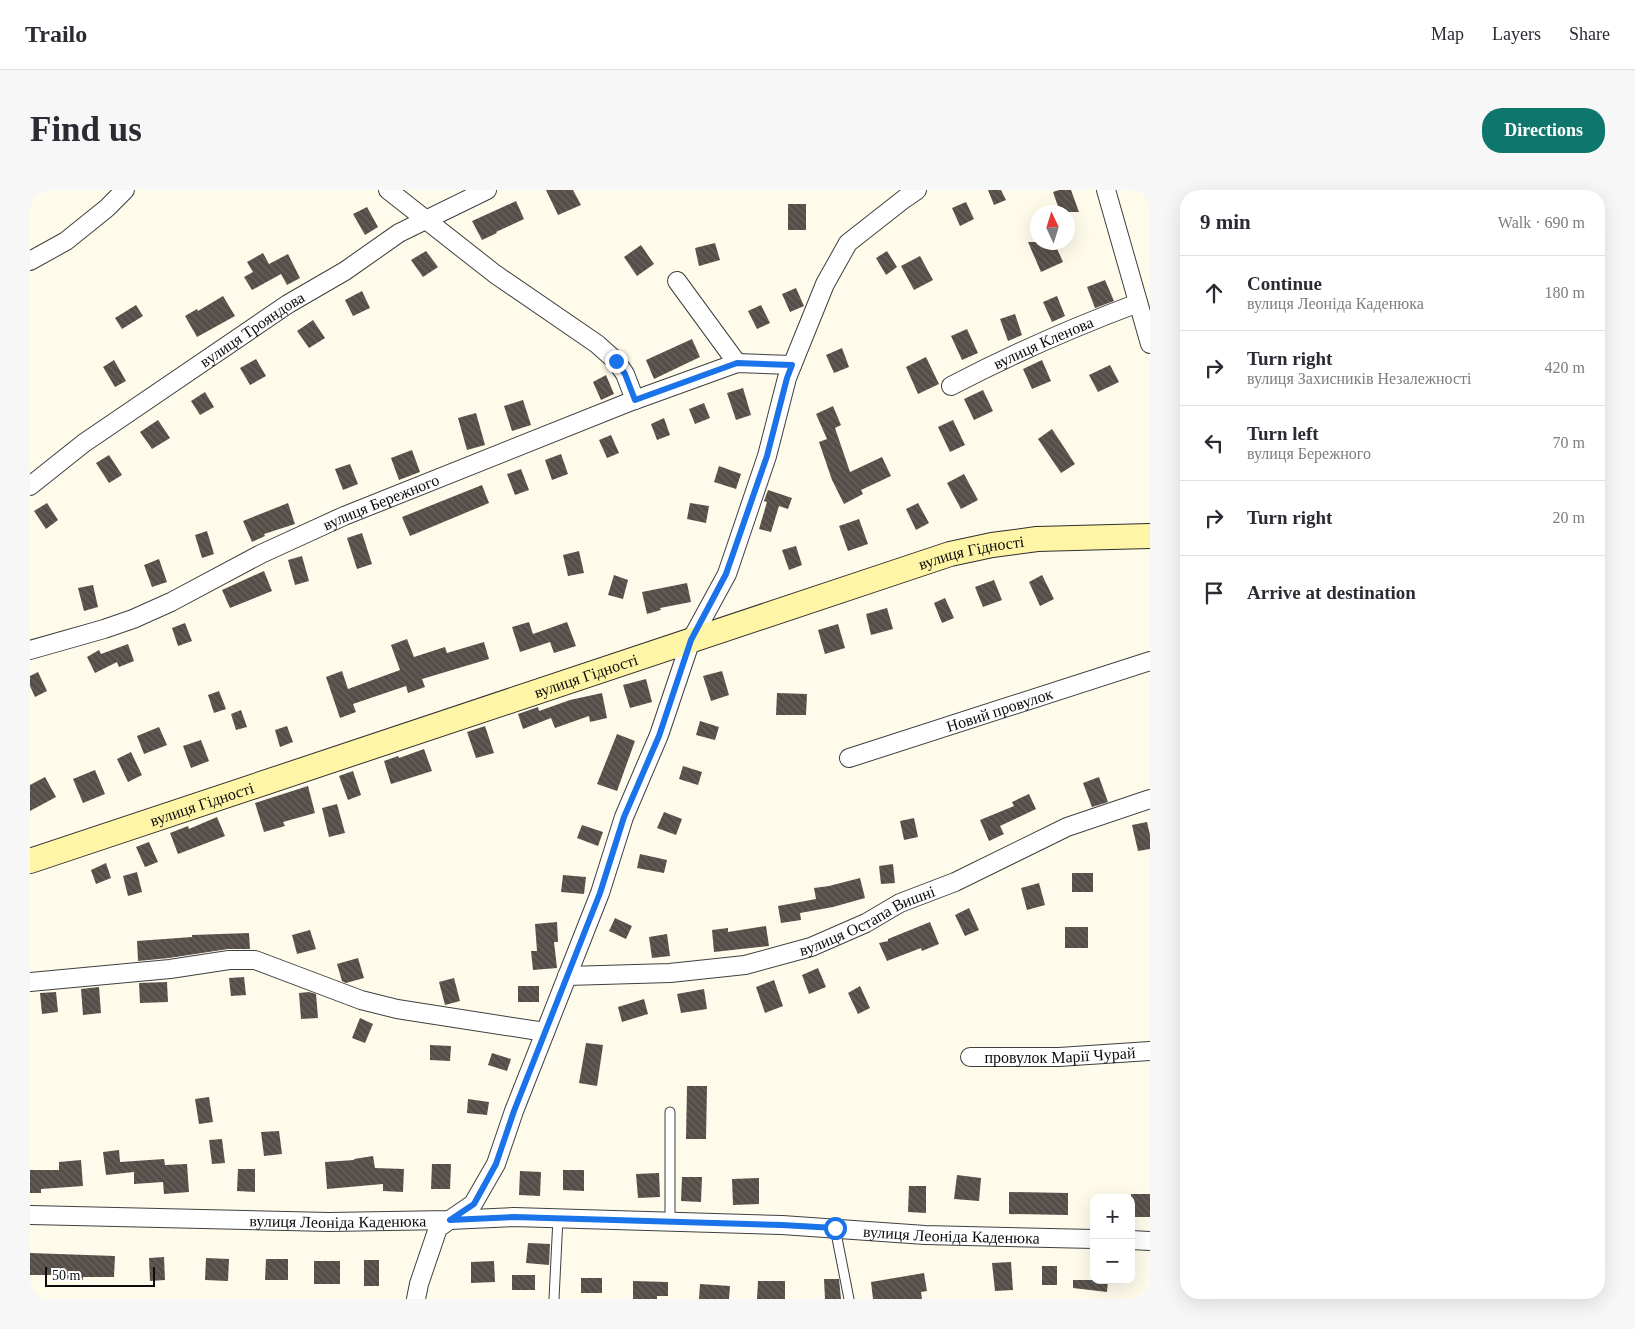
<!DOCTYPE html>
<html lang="en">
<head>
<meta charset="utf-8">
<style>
  body { margin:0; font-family:Georgia,serif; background:#f7f7f7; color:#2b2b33 }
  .controls { position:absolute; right:15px; bottom:15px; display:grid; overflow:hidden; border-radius:10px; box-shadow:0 5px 20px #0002 }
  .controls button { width:45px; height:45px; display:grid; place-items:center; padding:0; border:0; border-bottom:1px solid #e1e1e2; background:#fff; color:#2b2b33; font:25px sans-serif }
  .compass { position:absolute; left:1000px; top:15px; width:45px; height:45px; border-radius:50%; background:#fff; box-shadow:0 5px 20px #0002; rotate:356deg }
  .scale { position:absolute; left:15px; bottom:12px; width:110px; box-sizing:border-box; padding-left:5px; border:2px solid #0c0c0c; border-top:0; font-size:14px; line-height:18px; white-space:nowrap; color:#0c0c0c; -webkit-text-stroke:4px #fff; paint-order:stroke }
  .stop { position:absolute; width:15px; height:15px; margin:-11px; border:4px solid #1a73e8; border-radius:50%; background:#fff }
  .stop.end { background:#1a73e8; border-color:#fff; box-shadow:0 1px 5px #0008 }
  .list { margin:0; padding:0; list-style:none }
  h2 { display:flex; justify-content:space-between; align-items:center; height:65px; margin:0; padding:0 20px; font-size:21px }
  h2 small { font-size:16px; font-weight:400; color:#7c7c81 }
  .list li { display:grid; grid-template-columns:32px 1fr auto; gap:15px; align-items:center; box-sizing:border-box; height:75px; padding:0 20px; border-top:1px solid #e1e1e2 }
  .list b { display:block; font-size:19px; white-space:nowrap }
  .list p { margin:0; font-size:16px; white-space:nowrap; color:#7c7c81 }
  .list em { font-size:16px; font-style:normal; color:#7c7c81 }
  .icon { flex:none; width:28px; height:28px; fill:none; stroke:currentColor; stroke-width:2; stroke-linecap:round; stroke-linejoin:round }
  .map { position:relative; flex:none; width:1120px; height:1109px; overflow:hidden; border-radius:20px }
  header { display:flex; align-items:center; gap:30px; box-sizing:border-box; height:70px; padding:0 25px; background:#fff; border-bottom:1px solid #e1e1e2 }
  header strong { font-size:24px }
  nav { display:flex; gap:28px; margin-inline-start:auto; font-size:18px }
  .intro { display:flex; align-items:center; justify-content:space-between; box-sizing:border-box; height:120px; padding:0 30px }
  h1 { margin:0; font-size:35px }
  .button { padding:12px 22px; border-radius:20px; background:#0f766e; color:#fff; font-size:18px; font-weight:700 }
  main { display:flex; gap:30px; padding:0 30px }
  aside { flex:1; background:#fff; border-radius:20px; box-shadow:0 5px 20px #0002 }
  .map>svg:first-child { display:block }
  .building { fill:url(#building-back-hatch) }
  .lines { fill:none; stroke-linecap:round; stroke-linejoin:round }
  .lane-casing { stroke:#3f3f3f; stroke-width:11 }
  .street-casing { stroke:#3f3f3f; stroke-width:20 }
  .secondary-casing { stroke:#2e2e2e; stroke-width:26 }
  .lane { stroke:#fff; stroke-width:9 }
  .street { stroke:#fff; stroke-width:18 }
  .secondary { stroke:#fff5a6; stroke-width:24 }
  .route { stroke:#1a73e8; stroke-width:6 }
  .labels { text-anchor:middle; stroke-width:5; stroke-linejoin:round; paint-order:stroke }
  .street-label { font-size:16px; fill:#0c0c0c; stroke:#fff }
</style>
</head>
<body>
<header>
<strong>Trailo</strong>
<nav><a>Map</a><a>Layers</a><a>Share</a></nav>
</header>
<div class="intro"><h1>Find us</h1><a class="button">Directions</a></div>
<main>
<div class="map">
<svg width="1120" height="1109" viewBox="0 0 1120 1109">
  <defs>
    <pattern id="building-back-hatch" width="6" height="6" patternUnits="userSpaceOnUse" patternTransform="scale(1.25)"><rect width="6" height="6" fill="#554d48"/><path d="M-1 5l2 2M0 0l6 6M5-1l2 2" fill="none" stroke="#68625e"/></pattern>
  </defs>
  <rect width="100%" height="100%" fill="#fffbeb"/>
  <g class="building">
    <path d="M516,0H543L551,15L528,25Z"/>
    <path d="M958,0H971L976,10L964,15Z"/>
    <path d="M1029,0H1041L1049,22H1030L1023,2Z"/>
    <path d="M486,11L494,29L466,42L467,43L452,50L442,31Z"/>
    <path d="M936,12L944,29L930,36L922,18Z"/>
    <rect x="758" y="14" width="18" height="26"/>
    <path d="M337,17L348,37L335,45L323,24Z"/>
    <path d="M998,52H1024L1033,72L1011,82Z"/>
    <path d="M685,53L690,70L669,76L665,58Z"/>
    <path d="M611,55L624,74L607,86L594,67Z"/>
    <path d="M396,61L408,77L393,87L381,70Z"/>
    <path d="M857,61L867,77L856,85L846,68Z"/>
    <path d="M233,63L239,74L258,64L270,88L257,95L251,84L222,100L214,87L223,82L217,72Z"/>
    <path d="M890,66L903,90L884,100L871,76Z"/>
    <path d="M1075,90L1084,111L1065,118L1057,97Z"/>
    <path d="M766,98L774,116L760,122L752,104Z"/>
    <path d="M332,101L340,118L323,126L315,110Z"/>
    <path d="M193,106L205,126L167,147L155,126L167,119L168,121Z"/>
    <path d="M1027,106L1035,126L1022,132L1013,112Z"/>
    <path d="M106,115L113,126L92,139L85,128Z"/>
    <path d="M731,115L740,133L727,139L718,121Z"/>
    <path d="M985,124L992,145L978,151L970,129Z"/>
    <path d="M283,130L295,148L279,158L267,141Z"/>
    <path d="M937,139L948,163L932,170L921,146Z"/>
    <path d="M662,149L670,167L624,189L616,170Z"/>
    <path d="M812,158L819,177L804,183L796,165Z"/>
    <path d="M896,167L909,194L888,204L876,177Z"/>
    <path d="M226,169L236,186L220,195L210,178Z"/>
    <path d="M84,170L96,191L85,197L73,177Z"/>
    <path d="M1012,170L1021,191L1002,199L993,179Z"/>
    <path d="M1080,175L1089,192L1068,202L1059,185Z"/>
    <path d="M576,185L584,204L571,210L563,192Z"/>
    <path d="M713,198L721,225L706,230L697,203Z"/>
    <path d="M953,200L963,221L944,230L934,209Z"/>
    <path d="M175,202L184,217L170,225L161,211Z"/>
    <path d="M493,210L501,235L482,241L474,216Z"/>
    <path d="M674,213L680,228L665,234L659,219Z"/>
    <path d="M803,216L811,235L805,238L820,282L852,267L861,286L831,300L833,304L814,314L802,290L789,252L797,249L786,224Z"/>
    <path d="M446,223L455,255L437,260L428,228Z"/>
    <path d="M634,228L640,245L627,250L621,234Z"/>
    <path d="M128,230L140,248L122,259L110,242Z"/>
    <path d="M923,230L935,255L920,262L908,237Z"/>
    <path d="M1022,239L1045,274L1031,283L1008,249Z"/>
    <path d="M581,245L589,263L577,268L569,250Z"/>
    <path d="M382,260L390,282L369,290L361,268Z"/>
    <path d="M531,264L538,284L522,290L515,270Z"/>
    <path d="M79,265L92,285L79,293L66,273Z"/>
    <path d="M320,274L328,294L313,300L305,279Z"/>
    <path d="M689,276L711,284L706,299L684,292Z"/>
    <path d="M491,279L499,300L485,305L477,284Z"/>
    <path d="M934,284L948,310L931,319L917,293Z"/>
    <path d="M452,295L459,313L380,346L372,327Z"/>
    <path d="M738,300L762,308L758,319L749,316L741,342L729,339L737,312L734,311Z"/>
    <path d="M17,313L28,330L16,339L4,321Z"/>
    <path d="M258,313L265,334L234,344L235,346L222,352L213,331Z"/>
    <path d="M660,313L679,316L676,333L657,329Z"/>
    <path d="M888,313L899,333L886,340L876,319Z"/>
    <path d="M829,329L838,354L818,361L809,336Z"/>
    <path d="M177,341L184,364L172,368L165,345Z"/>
    <path d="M332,343L342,374L327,379L317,348Z"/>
    <path d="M766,356L772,375L759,380L752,360Z"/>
    <path d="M549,361L554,383L538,386L533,365Z"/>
    <path d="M272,366L279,391L265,395L258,370Z"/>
    <path d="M129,369L137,392L122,397L114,375Z"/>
    <path d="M234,381L242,401L200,418L192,400Z"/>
    <path d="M584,385L598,390L593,409L578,405Z"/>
    <path d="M1012,385L1024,409L1010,416L999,392Z"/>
    <path d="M964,390L972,410L953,417L945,397Z"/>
    <path d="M657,393L661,412L630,418L631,420L617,424L612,402Z"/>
    <path d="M63,395L68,417L54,421L48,398Z"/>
    <path d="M915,408L924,428L912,433L904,413Z"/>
    <path d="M857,418L863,439L841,445L836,424Z"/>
    <path d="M499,432L503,444L537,432L546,456L524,463L520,452L490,462L482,437Z"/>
    <path d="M155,433L162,451L148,456L142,438Z"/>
    <path d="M808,434L815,458L795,464L788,440Z"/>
    <path d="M377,449L384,467L415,457L417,463L454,452L459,469L392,489L395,497L378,503L376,496L323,514L326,522L310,528L296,487L312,481L318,499L370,480L361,455Z"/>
    <path d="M98,454L104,471L89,477L87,472L65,483L57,467L69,460L71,464Z"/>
    <path d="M692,481L699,505L681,511L673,486Z"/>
    <path d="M8,482L17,501L5,507L0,496V486Z"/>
    <path d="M616,489L622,512L600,518L593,495Z"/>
    <path d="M189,501L196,519L184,523L178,505Z"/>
    <path d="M572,503L577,528L560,532L559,526L525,538L521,528L493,539L488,524L508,517L509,521L540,510Z"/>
    <path d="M747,503L777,504L776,525H746Z"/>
    <path d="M211,520L217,537L206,540L201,524Z"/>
    <path d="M670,531L689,537L685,550L666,545Z"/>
    <path d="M257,536L263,552L250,557L245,540Z"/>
    <path d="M455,536L464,563L446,568L437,542Z"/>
    <path d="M129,537L137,555L114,564L107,546Z"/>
    <path d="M587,544L605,551L587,601L567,594Z"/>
    <path d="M171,550L179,571L161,578L153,556Z"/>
    <path d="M394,559L402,581L361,594L354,571L368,566L369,568Z"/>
    <path d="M101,562L112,585L98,592L87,569Z"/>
    <path d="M653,576L672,582L668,595L649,589Z"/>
    <path d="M65,580L75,604L53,613L43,589Z"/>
    <path d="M323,581L331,605L318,610L309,586Z"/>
    <path d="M15,587L26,607L0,621V595Z"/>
    <path d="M1069,587L1078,612L1062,617L1053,593Z"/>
    <path d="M278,596L285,623L253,632L255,636L234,642L225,613Z"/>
    <path d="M999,604L1006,619L970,636L974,644L959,651L950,630L984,616L982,612Z"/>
    <path d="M307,614L315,643L299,647L292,618Z"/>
    <path d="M634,622L652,629L646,645L627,638Z"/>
    <path d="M187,627L195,646L148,664L140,643L158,636L159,639Z"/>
    <path d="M884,628L888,647L874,650L870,631Z"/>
    <path d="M1117,632L1120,645V659L1108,661L1102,635Z"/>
    <path d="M552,635L573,642L568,656L547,648Z"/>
    <path d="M119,652L128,672L115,677L106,657Z"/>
    <path d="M610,664L637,670L634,683L607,678Z"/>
    <path d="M76,673L81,688L66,694L61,680Z"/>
    <path d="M863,674L865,693L851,694L849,676Z"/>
    <path d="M107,682L112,702L98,706L93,686Z"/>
    <rect x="1042" y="683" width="21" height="19"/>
    <path d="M533,685L556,687L554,704L531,702Z"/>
    <path d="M830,688L835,708L803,717L770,723L771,730L751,733L748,716L786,709L784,698L799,696Z"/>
    <path d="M1009,693L1015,715L997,720L991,698Z"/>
    <path d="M939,718L949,740L935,746L925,725Z"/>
    <path d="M585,728L602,736L596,749L579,741Z"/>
    <path d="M527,732L528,752H524L527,778L503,780L501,761H507L505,734Z"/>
    <path d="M900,732L909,754L892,761L891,758L857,771L849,753L858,751V749Z"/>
    <path d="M736,736L739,756L684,762L682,740L698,738V742Z"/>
    <rect x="1035" y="737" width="23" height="21"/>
    <path d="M280,740L286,759L267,764L262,745Z"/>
    <path d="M219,743L220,759H198L139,768L108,771L107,751L162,747V745Z"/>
    <path d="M637,744L640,766L622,768L619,747Z"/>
    <path d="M328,768L334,788L316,793L312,791L307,774Z"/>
    <path d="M788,778L796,797L779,804L772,785Z"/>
    <path d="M214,787L216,805L201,806L199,788Z"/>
    <path d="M424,788L430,811L415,815L409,792Z"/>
    <path d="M744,790L753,816L735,823L726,797Z"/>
    <path d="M137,792L138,812L110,813L109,793Z"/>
    <rect x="488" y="796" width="21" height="16"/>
    <path d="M830,796L840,818L828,824L818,803Z"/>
    <path d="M69,797L71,823L53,825L51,799Z"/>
    <path d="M674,799L677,819L651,823L647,804Z"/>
    <path d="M26,802L28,822L12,824L10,803Z"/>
    <path d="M279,802L286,804L288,828L271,829L269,803Z"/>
    <path d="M614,809L618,824L592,832L588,817Z"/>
    <path d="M330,828L343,834L335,853L322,848Z"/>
    <path d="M556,853L573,855L567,896L549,893Z"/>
    <path d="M400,855L421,856L420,871L400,870Z"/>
    <path d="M462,863L481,869L477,881L458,875Z"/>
    <path d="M657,896H677L676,949H656Z"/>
    <path d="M179,907L183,932L169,934L165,909Z"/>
    <path d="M438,909L459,912L457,925L437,923Z"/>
    <path d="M249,941L252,964L234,966L231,942Z"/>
    <path d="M192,949L195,973L182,974L179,950Z"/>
    <path d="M89,960L90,972L134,969L135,975L157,974L159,1002L134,1004L133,992L104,994V982L76,985L73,962Z"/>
    <path d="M343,966L345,978L374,979L373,1002L353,1001V994L297,999L295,972L324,970V969Z"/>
    <path d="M51,970L53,996L11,999V1003H0V980H29V972Z"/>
    <path d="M402,974H421L420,999H401Z"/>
    <path d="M208,979H225V1002L207,1001Z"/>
    <path d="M533,980H554V1001L533,1000Z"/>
    <path d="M490,981L511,982L510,1006L489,1005Z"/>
    <path d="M629,983L630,1007L608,1008L606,984Z"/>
    <path d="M927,985L951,988L949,1011L924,1009Z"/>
    <path d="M652,987H672L671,1012L651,1011Z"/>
    <path d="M729,988V1014L703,1015L702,989Z"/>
    <path d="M879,996H896V1023L878,1022Z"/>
    <path d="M979,1002L1038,1003V1025L979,1024Z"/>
    <rect x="1101" y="1004" width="19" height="23"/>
    <path d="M498,1053L520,1054L519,1075L496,1073Z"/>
    <path d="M0,1063L85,1066L84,1087H53V1090L32,1089V1085H0Z"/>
    <path d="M134,1067L135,1090L120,1091L119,1068Z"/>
    <path d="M176,1068L199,1069L198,1091L175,1090Z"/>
    <path d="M236,1069H258V1090H235Z"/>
    <rect x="334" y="1070" width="15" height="26"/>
    <rect x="284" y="1071" width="26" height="23"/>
    <path d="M464,1071L465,1092L441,1093V1072Z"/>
    <path d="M981,1072L983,1100L965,1101L962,1073Z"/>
    <rect x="1012" y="1076" width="15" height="19"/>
    <path d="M894,1083L897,1101L891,1102L892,1109H843L841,1092Z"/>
    <rect x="482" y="1085" width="23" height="15"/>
    <rect x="551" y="1088" width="21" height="15"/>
    <path d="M794,1089H809L811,1109H795Z"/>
    <path d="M1043,1090H1078L1077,1102L1043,1098Z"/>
    <path d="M603,1091L638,1092V1106H627V1109H603Z"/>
    <path d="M728,1091H755V1109H727Z"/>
    <path d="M670,1094L700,1096L699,1109H669Z"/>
  </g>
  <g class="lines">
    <defs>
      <g id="lane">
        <path d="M640,922V1031"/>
        <path d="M805,1038L819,1109"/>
        <path d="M524,1109L528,1028"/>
      </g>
      <g id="street">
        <path d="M358,0L465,84L567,154L586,171L595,184L605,210"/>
        <path d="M1076,0L1120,154"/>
        <path d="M0,71L36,51L77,18L95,0"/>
        <path d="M647,91L707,173"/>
        <path id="s1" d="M921,196C982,164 1044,137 1108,113"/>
        <path id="s2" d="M0,296L54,253L258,114L315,81L369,43L457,0"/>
        <path id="s3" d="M0,460L74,439L103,429L141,412L231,364L314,326L602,211L707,173L762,175"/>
        <path id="s4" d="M819,568L1120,471"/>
        <path id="s5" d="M537,786L640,783L715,775L781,757L836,733L870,713L925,692L1037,637L1120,609"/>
        <path d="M0,792L140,779L199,770H225L331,810L367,819L515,842"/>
        <path id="s6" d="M940,867H1029L1120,861"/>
        <path id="s7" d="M0,1025L299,1032L419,1030L484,1027L752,1035L895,1045L1064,1049"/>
        <path d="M1101,1050L1120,1051"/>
        <path d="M386,1109L389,1094L408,1038L443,1014L466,974L484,921L570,703L594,627L629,545L661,450L697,384L737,266L757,188L795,94L818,53L874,9L887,0"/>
      </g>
      <g id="secondary">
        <path id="s8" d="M0,671L920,364L962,355L1007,349L1120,346"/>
      </g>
    </defs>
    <use href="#lane" class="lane-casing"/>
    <use href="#street" class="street-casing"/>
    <use href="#secondary" class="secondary-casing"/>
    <use href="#lane" class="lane"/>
    <use href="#street" class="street"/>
    <use href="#secondary" class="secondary"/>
  </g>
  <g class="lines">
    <path class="route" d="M586,171L595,184L605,210L707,173L762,175L757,188L737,266L696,384L661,450L629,546L594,627L570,703L484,921L466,974L444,1014L420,1030L484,1027L752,1035L805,1038"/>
  </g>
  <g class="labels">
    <g class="street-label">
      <text dy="6" stroke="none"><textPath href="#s2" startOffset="272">вулиця Трояндова</textPath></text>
      <text dy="6" stroke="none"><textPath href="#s1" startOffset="102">вулиця Кленова</textPath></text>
      <text dy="6" stroke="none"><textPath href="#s3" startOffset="382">вулиця Бережного</textPath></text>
      <text dy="6" stroke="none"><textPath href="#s8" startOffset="991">вулиця Гідності</textPath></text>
      <text dy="6" stroke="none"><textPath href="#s8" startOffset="586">вулиця Гідності</textPath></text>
      <text dy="6" stroke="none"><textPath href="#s4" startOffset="158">Новий провулок</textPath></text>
      <text dy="6" stroke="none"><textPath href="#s8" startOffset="181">вулиця Гідності</textPath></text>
      <text dy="6" stroke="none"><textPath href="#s5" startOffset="309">вулиця Остапа Вишні</textPath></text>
      <text dy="6" stroke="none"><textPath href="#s6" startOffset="90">провулок Марії Чурай</textPath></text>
      <text dy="6" stroke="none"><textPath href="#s7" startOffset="308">вулиця Леоніда Каденюка</textPath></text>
      <text dy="6" stroke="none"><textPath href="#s7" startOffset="922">вулиця Леоніда Каденюка</textPath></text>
    </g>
  </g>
</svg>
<div class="controls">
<button>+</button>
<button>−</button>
</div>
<svg class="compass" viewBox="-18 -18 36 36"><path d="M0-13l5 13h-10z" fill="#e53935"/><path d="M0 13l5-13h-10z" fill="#7c7c81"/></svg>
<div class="scale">50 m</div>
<div class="stop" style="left:805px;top:1038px"></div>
<div class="stop end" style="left:586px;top:171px"></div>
</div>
<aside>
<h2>9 min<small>Walk · 690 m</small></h2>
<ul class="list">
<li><svg class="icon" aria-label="ahead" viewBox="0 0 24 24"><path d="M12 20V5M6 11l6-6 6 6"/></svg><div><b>Continue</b><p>вулиця Леоніда Каденюка</p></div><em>180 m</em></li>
<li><svg class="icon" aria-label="right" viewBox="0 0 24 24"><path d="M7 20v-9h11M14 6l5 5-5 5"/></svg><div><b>Turn right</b><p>вулиця Захисників Незалежності</p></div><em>420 m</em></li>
<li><svg class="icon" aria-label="left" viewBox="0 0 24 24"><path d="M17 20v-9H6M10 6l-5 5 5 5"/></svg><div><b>Turn left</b><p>вулиця Бережного</p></div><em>70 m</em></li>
<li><svg class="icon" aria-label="right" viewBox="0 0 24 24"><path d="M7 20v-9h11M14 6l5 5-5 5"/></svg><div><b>Turn right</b></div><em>20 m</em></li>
<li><svg class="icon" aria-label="arrive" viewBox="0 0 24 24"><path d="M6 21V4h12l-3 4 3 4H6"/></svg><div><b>Arrive at destination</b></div></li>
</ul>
</aside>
</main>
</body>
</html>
